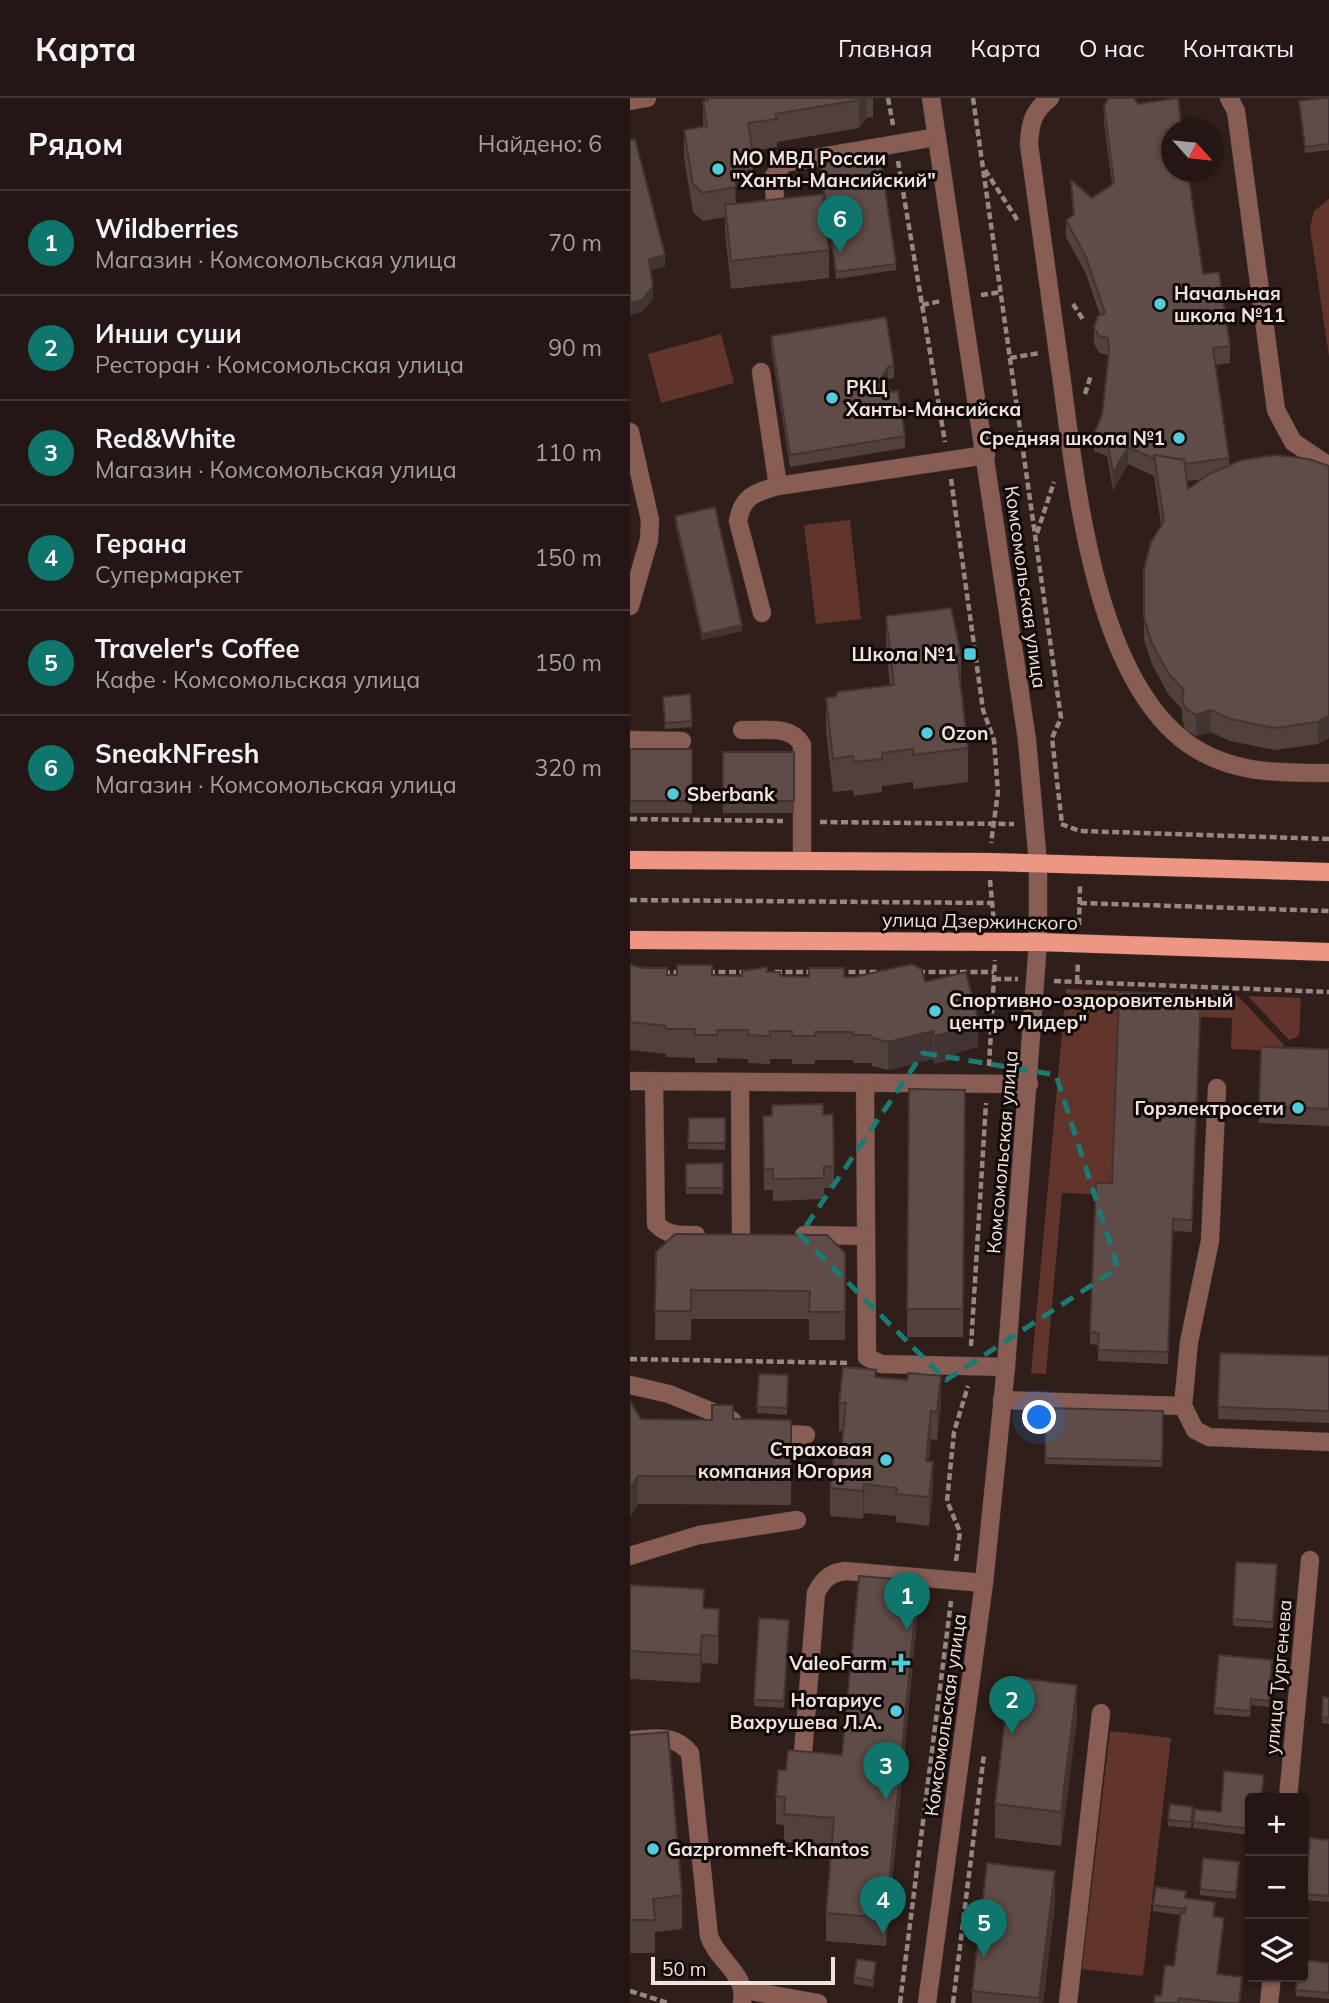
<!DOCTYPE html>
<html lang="ru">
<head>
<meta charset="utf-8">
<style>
  body { margin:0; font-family:Mulish,sans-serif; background:#2b1f1d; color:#f1f3f6 }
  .controls { position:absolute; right:21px; bottom:21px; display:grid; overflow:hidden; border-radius:7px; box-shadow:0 2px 5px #0004 }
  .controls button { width:63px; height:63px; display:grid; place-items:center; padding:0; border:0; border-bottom:2px solid #403534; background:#231614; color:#f1f3f6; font:35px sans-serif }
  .compass { position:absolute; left:531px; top:21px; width:63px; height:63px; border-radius:50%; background:#231614; box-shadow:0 2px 5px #0004; rotate:117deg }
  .scale { position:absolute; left:21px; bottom:18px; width:184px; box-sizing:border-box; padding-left:7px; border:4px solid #efe3e0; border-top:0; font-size:19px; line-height:24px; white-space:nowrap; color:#efe3e0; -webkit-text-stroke:5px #110a08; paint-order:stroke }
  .you { position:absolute; left:410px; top:1320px; width:24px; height:24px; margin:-18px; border:5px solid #fff; border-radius:50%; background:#1a73e8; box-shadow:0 0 0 10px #1a73e833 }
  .badge { display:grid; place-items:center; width:46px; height:46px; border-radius:50%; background:#0f766e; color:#fff; font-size:23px; font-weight:700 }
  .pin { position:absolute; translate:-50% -58px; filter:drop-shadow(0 2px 4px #0008) }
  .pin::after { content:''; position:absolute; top:37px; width:24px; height:21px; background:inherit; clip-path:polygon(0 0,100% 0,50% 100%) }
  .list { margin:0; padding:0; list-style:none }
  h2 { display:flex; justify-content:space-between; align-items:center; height:91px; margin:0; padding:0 28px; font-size:30px }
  h2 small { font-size:23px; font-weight:400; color:#a39fa0 }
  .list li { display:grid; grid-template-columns:46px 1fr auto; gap:21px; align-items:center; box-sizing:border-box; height:105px; padding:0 28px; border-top:2px solid #403534 }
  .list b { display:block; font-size:26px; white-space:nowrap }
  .list p { margin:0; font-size:23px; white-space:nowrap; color:#a39fa0 }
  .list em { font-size:23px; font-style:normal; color:#a39fa0 }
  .icon { flex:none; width:38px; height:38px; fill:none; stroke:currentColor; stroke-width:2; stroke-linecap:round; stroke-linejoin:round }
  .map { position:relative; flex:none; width:699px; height:1905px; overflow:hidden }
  header { display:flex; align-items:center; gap:42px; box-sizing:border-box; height:98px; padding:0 35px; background:#231614; border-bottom:2px solid #403534 }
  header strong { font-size:33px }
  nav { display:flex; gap:38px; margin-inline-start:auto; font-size:24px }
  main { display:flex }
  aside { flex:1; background:#231614 }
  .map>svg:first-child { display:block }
  .green { fill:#62352c }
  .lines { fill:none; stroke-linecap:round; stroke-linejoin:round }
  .minor-casing { stroke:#4a3a36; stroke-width:19 }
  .major-casing { stroke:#4a3a36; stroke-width:19 }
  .path { stroke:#968784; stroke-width:4.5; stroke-dasharray:7 3.5; stroke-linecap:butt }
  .minor { stroke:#875d54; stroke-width:18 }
  .major { stroke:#ed9684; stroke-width:18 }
  .wall { fill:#52403d; fill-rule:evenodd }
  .shaded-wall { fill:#423432 }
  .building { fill:#5f4b47; stroke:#423432; stroke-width:2 }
  .marked { fill:none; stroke:#1a7b74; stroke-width:5; stroke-dasharray:14 9; stroke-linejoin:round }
  .poi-dot { fill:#52cbda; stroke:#110a08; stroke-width:2.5 }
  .labels { text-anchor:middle; stroke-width:6; stroke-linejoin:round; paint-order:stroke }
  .poi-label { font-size:19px; font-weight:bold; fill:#efe3e0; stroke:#110a08; text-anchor:start }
  .street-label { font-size:19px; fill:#efe3e0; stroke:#110a08 }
</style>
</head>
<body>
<header>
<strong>Карта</strong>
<nav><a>Главная</a><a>Карта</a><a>О нас</a><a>Контакты</a></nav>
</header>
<main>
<aside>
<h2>Рядом<small>Найдено: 6</small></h2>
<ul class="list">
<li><span class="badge">1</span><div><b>Wildberries</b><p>Магазин · Комсомольская улица</p></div><em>70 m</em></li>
<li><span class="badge">2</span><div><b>Инши суши</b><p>Ресторан · Комсомольская улица</p></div><em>90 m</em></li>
<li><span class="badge">3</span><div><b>Red&amp;White</b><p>Магазин · Комсомольская улица</p></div><em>110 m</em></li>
<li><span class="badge">4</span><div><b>Герана</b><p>Супермаркет</p></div><em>150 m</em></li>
<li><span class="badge">5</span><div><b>Traveler's Coffee</b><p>Кафе · Комсомольская улица</p></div><em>150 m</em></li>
<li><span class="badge">6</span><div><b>SneakNFresh</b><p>Магазин · Комсомольская улица</p></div><em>320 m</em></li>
</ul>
</aside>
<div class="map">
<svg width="699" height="1905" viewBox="0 0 699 1905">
  <rect width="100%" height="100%" fill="#2f1e1a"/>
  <g class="green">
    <path d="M699,101V259L680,130L684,113Z"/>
    <path d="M91,236L104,285L31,305L18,256Z"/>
    <path d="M220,422L231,521L186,526L174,427Z"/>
    <path d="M436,891L608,898L654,947L650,953L601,951L602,920L570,919L482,1097L432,1095L416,1276L401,1275Z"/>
    <path d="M618,898L671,900L669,938L659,942Z"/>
    <path d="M480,1633L541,1640L513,1878L452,1871Z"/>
  </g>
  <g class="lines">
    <defs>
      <g id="minor">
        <path d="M420,0C403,13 400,25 399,46C409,123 420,200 431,277C446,384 463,576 557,645C600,676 648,675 699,675"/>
        <path d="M599,0L606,13L646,312L663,344L699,368"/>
        <path d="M0,3L17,0"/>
        <path d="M145,107L144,78L154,65L307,39"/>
        <path d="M131,274L148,388"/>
        <path d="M0,334L20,422L19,442L0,508"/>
        <path d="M132,515L108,423C113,397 125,395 148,388L356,357"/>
        <path d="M112,632C133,633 161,626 172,647V763"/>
        <path d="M0,642L52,643"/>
        <path d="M0,983L399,986"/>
        <path d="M24,984L26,1126C38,1138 50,1137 66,1137"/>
        <path d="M110,984L111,1137"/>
        <path d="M235,985L237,1259L251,1266L376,1269"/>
        <path d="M174,1137L234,1138"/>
        <path d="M0,1287L39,1296L102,1322"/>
        <path d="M372,1302L553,1308L559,1244L580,1143L587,990"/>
        <path d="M553,1308L565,1332L579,1339L699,1344"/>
        <path d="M138,1335L176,1337"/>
        <path d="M0,1458L69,1437L167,1422"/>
        <path d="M0,1642C24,1641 44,1635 60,1655L79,1838C88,1864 118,1876 112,1905"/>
        <path d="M172,1667L186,1495C193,1482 199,1475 215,1473L354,1485"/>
        <path d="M658,1700L680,1462"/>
        <path d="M115,1892L188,1905"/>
        <path d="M297,1905L354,1485L376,1269L408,844V765L397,642L301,0"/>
        <path d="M438,1905L471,1615"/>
        <path d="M639,1905L642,1879"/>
      </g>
      <g id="major">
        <path d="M0,762L360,764L699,774"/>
        <path d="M0,842L408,844L699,854"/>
      </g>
    </defs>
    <use href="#minor" class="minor-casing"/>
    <use href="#major" class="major-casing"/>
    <g class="path">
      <path d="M258,0L263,27"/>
      <path d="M343,0L431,620L422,640L432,726"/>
      <path d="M268,63L315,344"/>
      <path d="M355,72L388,123"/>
      <path d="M351,197L371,194"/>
      <path d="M443,206L454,223"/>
      <path d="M292,207L311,203"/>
      <path d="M380,260L410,255"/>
      <path d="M455,296L461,277"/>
      <path d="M321,381L353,612L364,642L368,694L361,745"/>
      <path d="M407,435L424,384"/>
      <path d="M0,721L153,723"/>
      <path d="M190,724L384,726"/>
      <path d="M431,726L450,733L699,741"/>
      <path d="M360,782L364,825"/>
      <path d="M0,802L362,805"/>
      <path d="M450,805L699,813"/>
      <path d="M449,827L450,787"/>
      <path d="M78,874H115"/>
      <path d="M145,874H182"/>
      <path d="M208,874H252"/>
      <path d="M288,874H364"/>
      <path d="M33,875L52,874"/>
      <path d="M364,881H388"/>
      <path d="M424,883L699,894"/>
      <path d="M447,884L448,864"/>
      <path d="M359,968L365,862"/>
      <path d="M341,1248L356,1005"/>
      <path d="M0,1261L220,1265"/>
      <path d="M326,1463L330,1434L317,1403L324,1334L338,1288"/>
      <path d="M0,1893L38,1905"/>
      <path d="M270,1905L321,1503"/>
      <path d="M323,1905L354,1656"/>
    </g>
    <use href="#minor" class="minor"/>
    <use href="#major" class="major"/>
  </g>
  <g class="wall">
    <path d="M75,0H243V19L237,20L229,30L147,44V49L122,53L123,82L105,85L106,106L199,152V180L101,191L95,135V119L73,123L63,114L54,60V32L73,29V3H75Z"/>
    <path d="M699,0V52L675,55L669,3Z"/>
    <path d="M474,8L573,176L600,248V265L586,267L599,360V368H699V640L688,646L645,652L600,643L581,634L566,638L555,632L552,621V611L538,596L522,566L514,542V471L531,427L524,378L498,366L483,393L477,358L464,353V336L472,317L478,257L469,255L464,246V229L470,217L456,176L436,139V122L443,118L441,82L462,100L482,86L474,25ZM573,381L558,391L557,383Z"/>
    <path d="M190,65L266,166V172L206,181Z"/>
    <path d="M141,238L264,268V280L258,281L254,288L275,338V350L160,369L141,249Z"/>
    <path d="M45,418L112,533L72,542L45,425Z"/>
    <path d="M256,518L331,556V589L338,650V684L283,691V684L252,688V694L224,698L223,692L203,694L196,633V600L260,587L256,551Z"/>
    <path d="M33,599L62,623V629L35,631Z"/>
    <rect x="0" y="651" width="62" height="64"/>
    <rect x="93" y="654" width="71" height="61"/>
    <path d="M0,867L37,877L112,878L137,874L150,878L214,879L295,884L348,949L326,955V961L304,966L303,961L258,972L242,968L241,965H223V962H185V966H162V961H140V966L118,965V961L87,960V965H65V960L36,959V956L0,952Z"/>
    <path d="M571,897L562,1134L543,1133L538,1266L468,1263V1247L460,1246V1234L482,1085Z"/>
    <path d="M699,951V1028L629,1025V1008Z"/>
    <path d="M279,991L335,992L333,1239H277Z"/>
    <path d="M193,1017L204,1068V1090H194V1101L143,1103V1092H134L133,1018Z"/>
    <path d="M59,1020H95V1052L58,1051Z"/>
    <path d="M93,1065V1096H56V1066Z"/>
    <path d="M26,1154L215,1155V1242H179V1221H61V1242H25Z"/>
    <path d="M590,1255L699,1258V1325L588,1321Z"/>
    <path d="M129,1276L158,1277L157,1317L127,1315Z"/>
    <path d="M246,1279L311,1306L307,1342L301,1341L299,1363L303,1392L299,1428L266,1424V1418L234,1415L233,1421L200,1418V1390L211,1355L213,1333H209V1305Z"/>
    <path d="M416,1310L533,1313L532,1369L415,1366Z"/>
    <path d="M11,1321L161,1322V1407L8,1406L0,1419Z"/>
    <path d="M647,1466L643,1530L603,1528V1521Z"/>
    <path d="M0,1487L74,1510L89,1539L88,1566L72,1565L70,1585L0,1581Z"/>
    <path d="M288,1512L256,1848L196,1843V1815L202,1748L154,1744V1727L146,1726V1698L156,1672L212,1657Z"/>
    <path d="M159,1528L154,1610L124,1608V1602Z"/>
    <path d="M642,1568L639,1609L621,1607L620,1619L584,1616V1610Z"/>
    <path d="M699,1600V1626L692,1625V1619Z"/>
    <path d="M447,1621L431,1748L365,1740V1706Z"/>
    <path d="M0,1637L52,1797V1831L25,1834V1855H0Z"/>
    <path d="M634,1683L620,1700V1737L563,1730V1724L591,1714Z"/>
    <path d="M563,1715L561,1730L538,1728V1722Z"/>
    <path d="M699,1742V1804L675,1802V1796Z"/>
    <path d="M609,1770L606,1801L570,1797V1791Z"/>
    <path d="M556,1800L585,1810L584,1818L594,1826L587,1876L612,1885L610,1905H524L531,1898L544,1868L551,1817L523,1813V1807Z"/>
    <path d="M425,1806L413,1905H342V1893Z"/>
    <path d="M699,1865V1901L666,1898V1892Z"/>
    <path d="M246,1870L243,1889L224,1886V1879Z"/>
  </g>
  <g class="shaded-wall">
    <path d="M231,0H237V20L229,30V2Z"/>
    <path d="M35,157V169L19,173V161Z"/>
    <path d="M23,189V201L12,214L0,217V205Z"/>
    <path d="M258,269V281L249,296V284Z"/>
    <path d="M498,349V366L483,393V375Z"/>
    <path d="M112,527V533L72,542V536Z"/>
    <path d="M581,612V634L566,638V617Z"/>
    <path d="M699,618V640L688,646V624Z"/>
    <path d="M348,921V949L326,955V961L304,966V938L325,927Z"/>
    <path d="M303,933V961L258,972V944Z"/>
    <path d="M311,1278V1306L307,1342V1314Z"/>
    <path d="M301,1313V1341L296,1391V1363Z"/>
    <path d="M303,1364V1392L299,1428V1399Z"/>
    <path d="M8,1378V1406L0,1419V1391Z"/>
    <path d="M234,1386V1415L233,1421V1393Z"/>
    <path d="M288,1483V1512L256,1848V1820Z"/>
    <path d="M89,1511V1539L88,1566V1538Z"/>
    <path d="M72,1537V1565L70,1585V1557Z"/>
    <path d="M447,1587V1621L431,1748V1714Z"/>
    <path d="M425,1773V1806L413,1905H409Z"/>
  </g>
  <g class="building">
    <path d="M78,0H231L229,2L145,16L147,21L118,25L123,54L101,58L106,89L73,95L63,86L54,32L77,28L73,3H78Z"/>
    <path d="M479,0H504L508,6L548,0L552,32H542V74H558L573,176L589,174L600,248L583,250L599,360L555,366L554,362L524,357V361L498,349L483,375L477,341L464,336L472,317L479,254L478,240L469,238L464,229L468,218L475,215L456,159L436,122L444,117L441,82L462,100L484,85L474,8Z"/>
    <path d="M692,0H699V46L675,49L669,3Z"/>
    <path d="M5,41L35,157L19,161L23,189L12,202L0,205V42Z"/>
    <path d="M250,56L266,166L206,174L190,65Z"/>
    <path d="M193,96L199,152L101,163L95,107Z"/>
    <path d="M256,219L264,268L258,269L249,284L262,294L268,293L275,338L160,357L141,238Z"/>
    <path d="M524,357L554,362L558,391L579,376L612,362L646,357L679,361L699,368V618L688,624L645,630L600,621L581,612L566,617L555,610L552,600L554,592L538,575L522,545L514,520V471L521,444L534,423Z"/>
    <path d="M85,409L112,527L72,536L45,418Z"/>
    <path d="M321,510L331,556L327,557L338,650L283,657V651L252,655V661L224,664L223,658L203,661L196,600L207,598V594L264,587L256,518Z"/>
    <path d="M60,596L62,623L35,625L33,599Z"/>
    <rect x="0" y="651" width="62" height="52"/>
    <rect x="93" y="654" width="71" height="49"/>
    <path d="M282,866L292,872L295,884L336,874L348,921L325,927L326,933L304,938L303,933L258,944L242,940L241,937H223V934H185V938H162V933H140V938L118,937V932H87V937H65V931H36V928L0,924V867L15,870H37V877H47V867H82V877L112,878V873L137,869V874H150V878L179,879V870H214V879H224Z"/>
    <path d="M489,894L571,897L562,1122L543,1121L538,1254L468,1252L469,1235L460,1234L466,1085H482Z"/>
    <path d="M631,949L699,951V1011L629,1008Z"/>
    <path d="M279,991L335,992L333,1211H277Z"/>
    <path d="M193,1006V1017L203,1016L204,1068L194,1069V1080L143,1081V1071H134L133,1018H142V1007Z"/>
    <path d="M59,1020H95V1045H58Z"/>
    <path d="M93,1065V1090H56V1066Z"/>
    <path d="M45,1136L197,1137L215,1155V1214H179L180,1193L61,1192V1213H25L26,1154Z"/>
    <path d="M590,1255L699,1258V1313L588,1309Z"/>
    <path d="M213,1269L246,1272L245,1279L277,1282L278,1275L311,1278L307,1314L301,1313L296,1363L303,1364L299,1399L266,1396L267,1390L234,1386L233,1393L200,1390L204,1354L211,1355L216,1305H209Z"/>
    <path d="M129,1276L158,1277L157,1310L127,1309Z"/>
    <path d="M0,1303L11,1321L82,1322V1307H103V1321L161,1322V1379L8,1378L0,1391Z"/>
    <path d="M416,1310L533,1313L532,1363L415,1360Z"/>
    <path d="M606,1464L647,1466L643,1524L603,1521Z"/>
    <path d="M229,1478L288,1483L256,1820L196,1815L204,1720L154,1716L155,1699L146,1698L148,1672H156L158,1652L212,1657Z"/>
    <path d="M0,1487L74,1491L73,1510L89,1511L88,1538L72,1537L70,1557L0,1553Z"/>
    <path d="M129,1520L159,1522L154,1603L124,1602Z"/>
    <path d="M589,1557L642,1562L639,1603L621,1601L620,1613L584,1610Z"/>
    <path d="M380,1579L447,1587L431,1714L365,1706Z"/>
    <path d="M693,1599L699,1600V1620L692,1619Z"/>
    <path d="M38,1634L52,1797L23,1801L25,1822H0V1637Z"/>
    <path d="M594,1673L634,1677L631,1700H620V1731L563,1724L565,1711L591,1714Z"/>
    <path d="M540,1706L563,1709L561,1724L538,1722Z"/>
    <path d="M680,1740L699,1742V1798L675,1796Z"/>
    <path d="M573,1760L609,1764L606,1795L570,1791Z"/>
    <path d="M357,1765L425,1773L409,1900L342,1893Z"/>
    <path d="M526,1789L556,1793L555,1800L585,1804L583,1818L594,1820L587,1876L612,1879L609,1905H593L549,1900L548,1905H524L525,1897L531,1898L535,1867L544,1868L551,1814L555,1815L556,1808L554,1811L523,1807Z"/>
    <path d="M227,1861L246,1864L243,1883L224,1879Z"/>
    <path d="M673,1862L699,1865V1895L666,1892L667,1879H673Z"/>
  </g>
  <path class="marked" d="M293,955L426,977L488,1170L316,1282L170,1137Z"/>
  <g class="poi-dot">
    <circle cx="88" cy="71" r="7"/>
    <circle cx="530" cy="206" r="7"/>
    <circle cx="202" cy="300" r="7"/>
    <circle cx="549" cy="340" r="7"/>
    <rect x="333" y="549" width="14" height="14" rx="3.5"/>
    <circle cx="297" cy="635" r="7"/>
    <circle cx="43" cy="696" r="7"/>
    <circle cx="305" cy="913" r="7"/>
    <circle cx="668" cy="1010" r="7"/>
    <circle cx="256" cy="1362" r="7"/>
    <path d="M267.5 1554.5h7v7h7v7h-7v7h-7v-7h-7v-7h7z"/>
    <circle cx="266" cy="1613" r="7"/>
    <circle cx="23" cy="1751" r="7"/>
  </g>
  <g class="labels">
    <g class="poi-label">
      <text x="102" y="67">МО МВД России<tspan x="102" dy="22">"Ханты-Мансийский"</tspan></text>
      <text x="544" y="202">Начальная<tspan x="544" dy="22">школа №11</tspan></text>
      <text x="216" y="296">РКЦ<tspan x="216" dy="22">Ханты-Мансийска</tspan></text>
      <text x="535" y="347" text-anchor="end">Средняя школа №1</text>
      <text x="326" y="563" text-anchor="end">Школа №1</text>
      <text x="311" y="642">Ozon</text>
      <text x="57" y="703">Sberbank</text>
      <text x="319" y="909">Спортивно-оздоровительный<tspan x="319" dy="22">центр "Лидер"</tspan></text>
      <text x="654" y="1017" text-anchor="end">Горэлектросети</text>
      <text x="242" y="1358" text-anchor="end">Страховая<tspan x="242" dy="22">компания Югория</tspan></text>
      <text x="257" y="1572" text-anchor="end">ValeoFarm</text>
      <text x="252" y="1609" text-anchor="end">Нотариус<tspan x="252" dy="22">Вахрушева Л.А.</tspan></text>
      <text x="37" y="1758">Gazpromneft-Khantos</text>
    </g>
    <g class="street-label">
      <text transform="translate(396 489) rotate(82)" y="7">Комсомольская улица</text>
      <text transform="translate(350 823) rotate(1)" y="7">улица Дзержинского</text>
      <text transform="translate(372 1054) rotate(-85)" y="7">Комсомольская улица</text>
      <text transform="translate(648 1579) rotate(-85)" y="7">улица Тургенева</text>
      <text transform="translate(315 1617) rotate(-82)" y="7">Комсомольская улица</text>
    </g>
  </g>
</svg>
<div class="controls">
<button>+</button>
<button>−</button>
<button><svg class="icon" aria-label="layers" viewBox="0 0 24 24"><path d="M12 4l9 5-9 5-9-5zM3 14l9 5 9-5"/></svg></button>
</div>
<svg class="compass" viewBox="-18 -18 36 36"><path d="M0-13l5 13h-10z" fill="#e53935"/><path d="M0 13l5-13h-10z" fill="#a39fa0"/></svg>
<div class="scale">50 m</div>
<div class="you"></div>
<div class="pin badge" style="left:277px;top:1532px">1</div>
<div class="pin badge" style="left:382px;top:1636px">2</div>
<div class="pin badge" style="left:256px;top:1702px">3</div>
<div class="pin badge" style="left:253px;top:1836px">4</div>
<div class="pin badge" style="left:354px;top:1859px">5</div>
<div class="pin badge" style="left:210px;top:155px">6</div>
</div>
</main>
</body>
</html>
